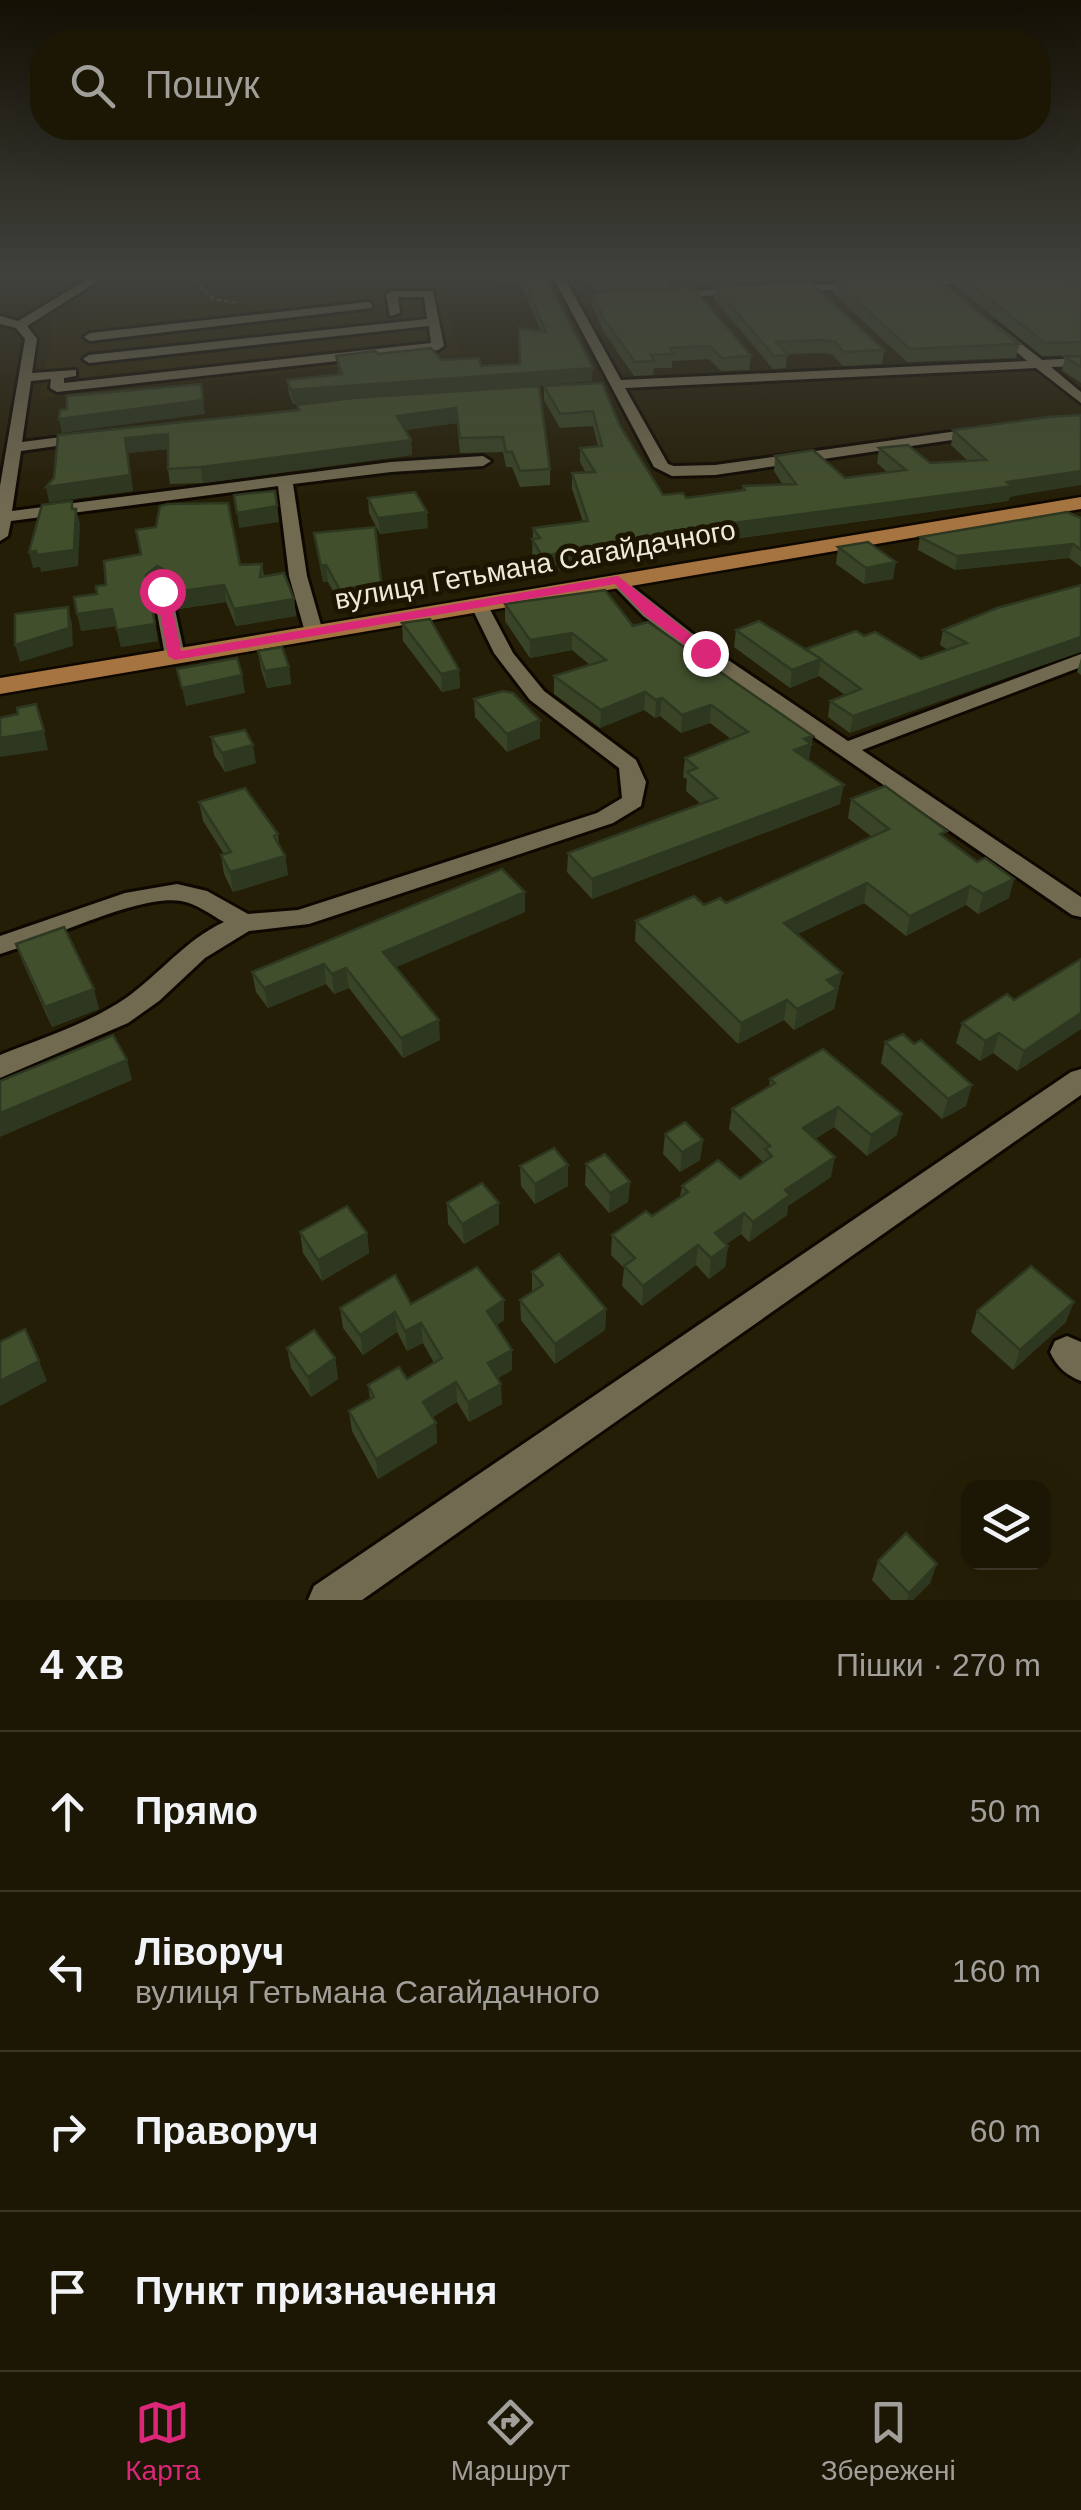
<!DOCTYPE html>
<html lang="uk">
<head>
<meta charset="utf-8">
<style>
  body { margin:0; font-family:Helvetica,sans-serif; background:#251f0f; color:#f1f3f6 }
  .controls { position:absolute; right:30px; bottom:30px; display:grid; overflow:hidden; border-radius:20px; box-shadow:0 10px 40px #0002 }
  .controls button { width:90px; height:90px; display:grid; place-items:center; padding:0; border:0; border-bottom:2px solid #3a3527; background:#1c1605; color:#f1f3f6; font:50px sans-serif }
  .stop { position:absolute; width:30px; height:30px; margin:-22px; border:8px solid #db2777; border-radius:50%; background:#fff }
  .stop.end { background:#db2777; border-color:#fff; box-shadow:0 2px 10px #0008 }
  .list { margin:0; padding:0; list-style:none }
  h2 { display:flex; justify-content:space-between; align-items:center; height:130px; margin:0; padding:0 40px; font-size:42px }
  h2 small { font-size:32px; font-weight:400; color:#a09f9a }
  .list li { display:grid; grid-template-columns:65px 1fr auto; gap:30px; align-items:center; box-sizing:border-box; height:160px; padding:0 40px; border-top:2px solid #3a3527 }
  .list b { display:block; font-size:38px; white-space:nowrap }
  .list p { margin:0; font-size:32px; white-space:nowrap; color:#a09f9a }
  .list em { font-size:32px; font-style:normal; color:#a09f9a }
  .icon { flex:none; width:55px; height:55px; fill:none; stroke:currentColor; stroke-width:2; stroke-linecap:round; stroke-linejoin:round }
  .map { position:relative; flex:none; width:1081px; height:1600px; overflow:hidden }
  .search { position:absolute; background:#1c1605; box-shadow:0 10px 40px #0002; left:30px; right:30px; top:30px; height:110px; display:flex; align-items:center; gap:25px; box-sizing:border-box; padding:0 35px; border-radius:40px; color:#a09f9a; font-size:38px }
  .sheet { height:770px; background:#1c1605 }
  nav { display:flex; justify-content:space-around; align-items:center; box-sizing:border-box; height:140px; border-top:2px solid #3a3527; background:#1c1605; font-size:28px; color:#a09f9a }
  nav a { display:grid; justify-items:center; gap:5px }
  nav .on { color:#db2777 }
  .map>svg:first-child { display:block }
  .built { fill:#2c2304 }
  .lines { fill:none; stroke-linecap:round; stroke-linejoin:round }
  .minor-casing { stroke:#0e0800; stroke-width:6 }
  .major-casing { stroke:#0e0800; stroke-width:5 }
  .path { stroke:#66604c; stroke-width:2.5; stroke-dasharray:5 2.5; stroke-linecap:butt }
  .minor { fill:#716950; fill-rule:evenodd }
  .major { fill:#a57441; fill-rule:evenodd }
  .wall { fill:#394427 }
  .shaded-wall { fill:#2e3720 }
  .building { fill:#424f2d; stroke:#2e3720; stroke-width:2.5 }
  .route { fill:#db2777 }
  .labels { text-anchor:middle; stroke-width:10; stroke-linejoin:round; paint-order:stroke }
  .street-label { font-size:28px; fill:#eee9db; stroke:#1c1501 }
</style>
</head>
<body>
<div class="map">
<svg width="1081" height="1600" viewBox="0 0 1081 1600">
  <rect width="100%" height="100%" fill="#251e07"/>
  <path class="built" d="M441,286L460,354L40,398L54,321Z"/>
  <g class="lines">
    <defs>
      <g id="minor">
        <path d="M95,275H108L27,326L37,339L32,373L76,370V376L64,378V383L431,343L429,326L89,363L83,359L89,355L427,319L424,297H398L400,313L390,316L386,294L392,291H433L444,346L438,350L57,392L50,388L51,379L31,381L22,442L85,434L92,438L85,442L21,451L12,511L391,462L483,456L491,461L483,466L391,472L293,484L307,576L323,632L314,638L305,632L289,576L278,486L11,521L8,536L0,541V486L25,339L16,328L0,324V316L18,321Z"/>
        <path d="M552,275H563L621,380L1027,361L991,330V324L995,323L1042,360L1081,358V366L1051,367L1081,392V403L1036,368L625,388L668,464L674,466L715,465L979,428L986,432L979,436L715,475L672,476L654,467Z"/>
        <path d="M989,276L993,281L911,286L905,283L911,280Z"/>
        <path d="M864,282L868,287L786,293L780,290L786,287Z"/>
        <path d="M744,288L748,293L671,298L665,295L671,292Z"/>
        <path d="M368,302L372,304V308L90,341L84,337L90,333Z"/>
        <path d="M618,575L712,649L848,741L1081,654V667L862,750L1081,897V917L1072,915L698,657L643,616L612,584L609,580Z"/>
        <path d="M162,586L171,591L185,656L175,662L165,656L153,591Z"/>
        <path d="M479,599L485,600L513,653L544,691L636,760L646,782L641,806L613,823L309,924L249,931L205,958L159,1001L128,1023L0,1078V1055C42,1038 88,1024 126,998C160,974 185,940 224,922C211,915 196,903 181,901C138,894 46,941 0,954V936L125,893L177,884L207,891L248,914L298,910L597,813L622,798L619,768L530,700L494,653L470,604Z"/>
        <path d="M1081,1069V1095L362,1600H308L314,1586L1071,1072Z"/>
        <path d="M1067,1336L1081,1342V1381C1066,1375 1057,1367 1050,1352L1055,1341Z"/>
      </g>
      <path id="major" d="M1081,497V509L0,694V678Z"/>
    </defs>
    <use href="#minor" class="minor-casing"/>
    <use href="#major" class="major-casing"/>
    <path class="path" d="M189,275L213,299L238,303"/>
    <use href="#minor" class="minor"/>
    <use href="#major" class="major"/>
  </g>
  <g class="wall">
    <path d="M497,275H544L592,381L475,390L550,469V485L520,487L512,467H506L503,452L460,453L457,423L405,430L411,440L412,455L203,483L170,484L168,469V449L128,453L133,491L49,502L54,478L58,435L298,410L297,405L317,402L293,404L289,394L287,380L339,374L336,356L378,354L441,360L481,366L520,364L541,331L521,284L502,285Z"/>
    <path d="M585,275H670L669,287L595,290Z"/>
    <path d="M712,275H866L720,284Z"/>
    <path d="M959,275L1081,288V355L1042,356L957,287Z"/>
    <path d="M1072,275H1081V287L1071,280Z"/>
    <path d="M835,281L1019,344L1016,358L907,362L833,293Z"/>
    <path d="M715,287L884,350L882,364L843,366L833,355L822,353L787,354L786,368L773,369L714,299Z"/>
    <path d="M592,293L751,356L749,370L721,371L709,359L672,361V368H654L653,375L634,376L604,332L592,305Z"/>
    <path d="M1081,356V383L1062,370L1065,357Z"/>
    <path d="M544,386L620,426L663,495L686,498L742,490L743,486L783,485L774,471L775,456L845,478L888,473L877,463L879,448L930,463L968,461L951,445L953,430L1049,417L1008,501L668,548L667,551L542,573L532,555L533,528L583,522L572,489V473H586L580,462V448L598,446L593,426L560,428L544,400Z"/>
    <path d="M368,498L428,528L380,534L369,513Z"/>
    <path d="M1081,518V567L1069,558L955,570L918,550L920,537Z"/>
    <path d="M314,533L383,598L342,607L328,582H323Z"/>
    <path d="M838,547L893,579L864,584L836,564Z"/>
    <path d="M104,561L262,564L264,576L294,599L296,616L236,626L226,602L179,609L175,590L160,583L149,592L158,641L121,647L116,626L81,631L97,594L106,585Z"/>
    <path d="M1081,585L850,733L828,717L830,701L845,695L819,676L790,688L734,647L736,630L806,650L864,636L921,659L948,650L940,645L943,630Z"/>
    <path d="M505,604L633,626L813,736L808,760L840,804L592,899L567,872L568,853L701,804L686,791L687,779L683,777L685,758L731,739L710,723L681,733L660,716L655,718L644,710L600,728L554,694V676L590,665L572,650L530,658L505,621Z"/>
    <path d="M402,623L459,670L460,688L442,692L403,641Z"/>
    <path d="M258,651L289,667L291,684L267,688L261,669Z"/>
    <path d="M1081,658V675L1077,672Z"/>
    <path d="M474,699L540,738L507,752L475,717Z"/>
    <path d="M211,737L256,763L225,772L214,755Z"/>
    <path d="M851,799L945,838L1009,898L978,914L966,905L906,936L864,903L797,934L842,973L834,1009L794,1030L784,1020L738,1044L635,941L636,921L704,905L726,903L872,837L848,818Z"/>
    <path d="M199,802L278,834L279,845L285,856L288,875L233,892L224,874L221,855L224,854L203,821Z"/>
    <path d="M525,912L396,967L440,1040L403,1058L349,988L334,994L326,984L268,1008L256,992L252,972Z"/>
    <path d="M16,944L99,1009L52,1027L23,963Z"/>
    <path d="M1081,959V1029L1017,1071L993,1053L980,1061L956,1043L962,1023L1014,1000Z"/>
    <path d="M885,1042L966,1106L942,1119L881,1063Z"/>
    <path d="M823,1049L897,1135L867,1156L834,1127L815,1139L831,1177L788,1206L787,1215L749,1242L741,1234L726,1244L728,1246L725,1267L709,1279L696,1265L642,1306L622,1286L624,1268L611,1255L612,1235L652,1216L680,1197L682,1186L740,1179L763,1162L729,1129L732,1109L769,1087L770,1079Z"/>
    <path d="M665,1134L703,1140L700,1160L680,1172L663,1154Z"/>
    <path d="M586,1164L630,1182L628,1202L609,1213L585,1185Z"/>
    <path d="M520,1166L568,1186L535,1204L521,1186Z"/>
    <path d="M447,1203L499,1224L464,1244L448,1224Z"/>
    <path d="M300,1232L367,1233L369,1253L322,1281L303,1253Z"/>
    <path d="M532,1272L606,1309L605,1330L555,1364L521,1320L520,1300L532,1292Z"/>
    <path d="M504,1300V1320L496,1326L512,1350V1370L498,1378L502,1404L469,1422L457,1402L432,1417L436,1423L437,1443L378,1479L352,1431L349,1411L370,1399L368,1385L407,1379L434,1363L423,1343L407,1351L397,1332L363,1355L343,1328L340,1308Z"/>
    <path d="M977,1311L1066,1322L1013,1370L971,1332Z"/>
    <path d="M287,1348L335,1358L338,1379L311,1397L291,1368Z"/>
    <path d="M878,1561L930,1583L913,1600H891L872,1580Z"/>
  </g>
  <g class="shaded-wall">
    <path d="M593,368L592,381L293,404L291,390Z"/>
    <path d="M201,384L205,414L62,433L59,419Z"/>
    <path d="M456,408L457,423L398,431L397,416Z"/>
    <path d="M168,434L170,449L128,453L133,491L49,502L46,487L125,438Z"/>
    <path d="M411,440L412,455L203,483L201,467Z"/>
    <path d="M1081,471V485L1009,497L1008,501L668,548L667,551L542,573V556L666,532Z"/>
    <path d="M72,501L75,517L76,509L80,524L78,566L41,572L40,567L33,568L29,552Z"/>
    <path d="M277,506L279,522L239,528L237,513Z"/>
    <path d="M427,512L428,528L380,534L378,518Z"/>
    <path d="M1073,544L1069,558L955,570L957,556Z"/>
    <path d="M896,562L893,579L864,584L866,568Z"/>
    <path d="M326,565L328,582H323L321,566Z"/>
    <path d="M157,566L160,583L149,592L158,641L121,647L117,630L146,575Z"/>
    <path d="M381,582L383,598L342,607L340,590Z"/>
    <path d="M224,585L226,602L179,609L176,592Z"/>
    <path d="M294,599L296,616L236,626L234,609Z"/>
    <path d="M68,607L72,624L73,646L20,662L15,645Z"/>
    <path d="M112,609L116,626L81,631L77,614Z"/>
    <path d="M572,633V650L530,658V640Z"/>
    <path d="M1081,637V652L850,733L853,716Z"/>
    <path d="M821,659L818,676L790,688L792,670Z"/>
    <path d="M289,667L291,684L267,688L265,671Z"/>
    <path d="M459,670L460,688L442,692L441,674Z"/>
    <path d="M242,675L245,693L186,706L182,688Z"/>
    <path d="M645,692L644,710L600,728L601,710Z"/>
    <path d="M662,698L660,716L655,718L656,700Z"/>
    <path d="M711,705L710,723L681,733L682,715Z"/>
    <path d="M540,720V738L507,752V734Z"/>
    <path d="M44,731L48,750L0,757V738Z"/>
    <path d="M813,736L810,754L808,763L794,750L804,739Z"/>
    <path d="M253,745L256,763L225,772L222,753Z"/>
    <path d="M844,785L840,804L592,899V879Z"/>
    <path d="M285,856L288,875L233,892L230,872Z"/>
    <path d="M1014,879L1009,898L978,914L983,894Z"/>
    <path d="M867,883L864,903L781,942L784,923Z"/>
    <path d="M970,886L966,905L906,936L910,916Z"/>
    <path d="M525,892V912L385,972L383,952Z"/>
    <path d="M324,964L326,984L268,1008L264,988Z"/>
    <path d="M346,968L349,988L334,994L332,974Z"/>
    <path d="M842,973L834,1009L794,1030L797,1009L827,980Z"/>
    <path d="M94,989L99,1009L52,1027L45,1007Z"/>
    <path d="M787,1000L784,1020L738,1044L741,1023Z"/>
    <path d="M1081,1013V1029L1017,1071L1024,1051Z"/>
    <path d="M439,1020L440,1040L403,1058L401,1038Z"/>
    <path d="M999,1033L993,1053L980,1061L985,1041Z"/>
    <path d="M127,1060L132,1080L0,1137V1113Z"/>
    <path d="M972,1085L966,1106L942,1119L948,1099Z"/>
    <path d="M838,1107L834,1127L799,1148L803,1128Z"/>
    <path d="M902,1114L897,1135L867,1156L871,1135Z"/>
    <path d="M703,1140L700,1160L680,1172L682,1152Z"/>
    <path d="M835,1157L831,1177L788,1206L787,1215L749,1242L753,1222L785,1190Z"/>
    <path d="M568,1165V1186L535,1204V1184Z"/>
    <path d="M630,1182L628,1202L609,1213L610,1193Z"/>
    <path d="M499,1203V1224L464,1244L462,1224Z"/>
    <path d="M744,1213L741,1234L713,1254L715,1233Z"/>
    <path d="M367,1233L369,1253L322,1281L318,1260Z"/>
    <path d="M698,1245L696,1265L642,1306L643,1286Z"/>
    <path d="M728,1246L725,1267L709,1279L711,1258Z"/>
    <path d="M504,1300V1320L488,1331L487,1311Z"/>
    <path d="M1074,1302L1066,1322L1013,1370L1020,1350Z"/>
    <path d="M606,1309L605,1330L555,1364V1344Z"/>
    <path d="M395,1312L397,1332L363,1355L360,1335Z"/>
    <path d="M421,1323L423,1343L407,1351L405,1331Z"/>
    <path d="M512,1350V1370L489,1383L488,1363Z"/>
    <path d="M335,1358L338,1379L311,1397L308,1377Z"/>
    <path d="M39,1361L47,1381L0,1406V1381Z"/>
    <path d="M456,1382L457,1402L425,1422L423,1402Z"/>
    <path d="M501,1384L502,1404L469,1422L468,1402Z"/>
    <path d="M436,1423L437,1443L378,1479L376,1459Z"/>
    <path d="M937,1564L930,1583L913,1600H907L909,1593Z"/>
  </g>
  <g class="building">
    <path d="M522,275H544L593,368L291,390L287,380L342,374L336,356L375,351L378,354L431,348L441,360L479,358L481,366L520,364L519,328L546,332Z"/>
    <path d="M593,275H657L595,278Z"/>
    <path d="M959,275H1058L1081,288V342L1045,343Z"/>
    <path d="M934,277L1019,344L910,349L835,281Z"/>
    <path d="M811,283L884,350L844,352L835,342L824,340L776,342L788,355L774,356L715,287Z"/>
    <path d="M693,288L751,356L722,358L710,346L670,348L673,354L651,355L654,361L635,362L604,319L592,293Z"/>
    <path d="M1081,356V367L1065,357Z"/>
    <path d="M602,383L620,426L663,495L683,493L686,498L745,490L743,486L796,484L775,456L813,450L845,478L906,470L879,448L908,445L930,463L986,460L953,430L1049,417L1081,415V471L1007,482L1012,486L984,490L666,532L668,535L542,556L532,539L540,538L533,528L588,521L572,473L595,472L580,448L602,446L593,411L560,414L544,386Z"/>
    <path d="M201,384L203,400L59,419L60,410L67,409V396Z"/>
    <path d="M539,386L550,469L520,471L512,452H506L503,437L460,438L456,408L397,416L411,440L201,467L168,469V434L125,438L130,475L46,487L54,478L58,435L299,410L297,405L353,398Z"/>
    <path d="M275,491L277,506L237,513L234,495Z"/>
    <path d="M415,492L427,512L378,518L368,498Z"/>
    <path d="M72,501V509H76L74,550L37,555L36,551L29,552L42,505Z"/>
    <path d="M228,503L240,565L262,564L260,577L284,573L294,599L234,609L224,585L176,592L172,574L157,566L146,575L155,624L117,630L112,609L77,614L74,597L97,594L96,586L106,585L104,561L141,554L136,530L156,527L160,506L168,504Z"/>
    <path d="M1067,512L1081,518V550L1073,544L957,556L920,537Z"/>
    <path d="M375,527L381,582L340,590L326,565L321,566L314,533Z"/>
    <path d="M868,542L896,562L866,568L838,547Z"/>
    <path d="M1081,585V637L853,716L830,701L861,689L806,649L856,631L864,636L875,632L921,659L967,643L943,630L997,608Z"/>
    <path d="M605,590L633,626L648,622L813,736L804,739L811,744L794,750L844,785L592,879L568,853L717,798L687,772L697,768L685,758L748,732L711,705L682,715L662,698L656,700L645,692L601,710L554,676L606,660L572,633L530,640L505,604Z"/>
    <path d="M68,607L69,628L15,645V614Z"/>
    <path d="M430,619L459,670L441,674L402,623Z"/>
    <path d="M759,621L821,659L792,670L736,630Z"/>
    <path d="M282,647L289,667L265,671L258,651Z"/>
    <path d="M237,658L242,675L182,688L177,669Z"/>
    <path d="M503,691L513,693L540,720L507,734L474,699Z"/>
    <path d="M36,704L44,731L0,738V718L18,714L17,708Z"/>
    <path d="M245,730L253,745L222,753L211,737Z"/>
    <path d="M885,786L947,831L940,834L977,862L985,858L1014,879L983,894L970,886L910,916L867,883L784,923L842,973L827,980L837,989L797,1009L787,1000L741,1023L636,921L694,896L704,905L720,898L726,903L889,829L851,799Z"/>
    <path d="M245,788L278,834L274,836L285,856L230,872L221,855L231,852L199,802Z"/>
    <path d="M502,869L525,892L383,952L439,1020L401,1038L346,968L332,974L324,964L264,988L252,972Z"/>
    <path d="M64,927L94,989L45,1007L16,944Z"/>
    <path d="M1081,959V1013L1024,1051L999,1033L985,1041L962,1023L1007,994L1014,1000Z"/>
    <path d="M903,1034L914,1044L921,1040L972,1085L948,1099L885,1042Z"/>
    <path d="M113,1035L127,1060L0,1113V1081Z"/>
    <path d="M823,1049L902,1114L871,1135L838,1107L803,1128L835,1157L785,1190L790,1195L753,1222L744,1213L715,1233L728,1246L711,1258L698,1245L643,1286L624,1266L635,1258L612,1235L646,1211L652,1216L688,1192L682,1186L718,1160L740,1179L772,1156L765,1149L770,1146L732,1109L775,1083L770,1079Z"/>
    <path d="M685,1122L703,1140L682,1152L665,1134Z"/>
    <path d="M554,1148L568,1165L535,1184L520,1166Z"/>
    <path d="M605,1154L630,1182L610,1193L586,1164Z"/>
    <path d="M482,1183L499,1203L462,1224L447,1203Z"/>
    <path d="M347,1206L367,1233L318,1260L300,1232Z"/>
    <path d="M559,1254L606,1309L555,1344L520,1300L543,1285L532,1272Z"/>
    <path d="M1031,1266L1074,1302L1020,1350L977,1311Z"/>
    <path d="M477,1267L504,1300L487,1311L512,1350L488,1363L501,1384L468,1402L456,1382L423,1402L436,1423L376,1459L349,1411L374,1397L368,1385L399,1367L407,1379L442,1358L421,1323L405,1331L395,1312L360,1335L340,1308L395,1275L411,1304Z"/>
    <path d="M25,1329L39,1361L0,1381V1342Z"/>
    <path d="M314,1330L335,1358L308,1377L287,1348Z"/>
    <path d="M906,1533L937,1564L909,1593L878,1561Z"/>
  </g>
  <linearGradient id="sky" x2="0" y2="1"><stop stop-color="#141004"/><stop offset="0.55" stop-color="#40413c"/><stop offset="1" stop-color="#40413c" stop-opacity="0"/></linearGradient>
  <rect width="1081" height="499" fill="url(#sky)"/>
  <path class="route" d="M618,576L710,650V656H700L645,615L615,584L175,660L168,656L156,591L162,587L169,591L181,651Z"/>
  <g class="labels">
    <g class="street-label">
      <text transform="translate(535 564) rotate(-10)" y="10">вулиця Гетьмана Сагайдачного</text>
    </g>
  </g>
</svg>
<div class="controls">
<button><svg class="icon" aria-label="layers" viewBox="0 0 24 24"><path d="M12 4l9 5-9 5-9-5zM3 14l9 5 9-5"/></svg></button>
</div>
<div class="stop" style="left:162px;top:591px"></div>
<div class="stop end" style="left:705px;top:653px"></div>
<div class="search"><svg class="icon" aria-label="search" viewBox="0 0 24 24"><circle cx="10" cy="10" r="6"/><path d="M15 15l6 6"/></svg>Пошук</div>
</div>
<section class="sheet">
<h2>4 хв<small>Пішки · 270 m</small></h2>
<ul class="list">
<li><svg class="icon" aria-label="ahead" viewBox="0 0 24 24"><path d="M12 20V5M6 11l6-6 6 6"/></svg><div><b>Прямо</b></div><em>50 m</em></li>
<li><svg class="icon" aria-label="left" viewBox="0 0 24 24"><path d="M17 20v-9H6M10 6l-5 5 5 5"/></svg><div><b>Ліворуч</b><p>вулиця Гетьмана Сагайдачного</p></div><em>160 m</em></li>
<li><svg class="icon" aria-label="right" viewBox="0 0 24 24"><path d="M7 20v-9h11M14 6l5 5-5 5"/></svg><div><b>Праворуч</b></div><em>60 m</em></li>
<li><svg class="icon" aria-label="arrive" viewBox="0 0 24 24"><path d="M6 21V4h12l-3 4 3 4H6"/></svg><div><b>Пункт призначення</b></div></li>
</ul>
</section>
<nav>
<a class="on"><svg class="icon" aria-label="map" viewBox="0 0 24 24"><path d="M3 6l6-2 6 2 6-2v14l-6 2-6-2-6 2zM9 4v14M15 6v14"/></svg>Карта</a>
<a><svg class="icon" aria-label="directions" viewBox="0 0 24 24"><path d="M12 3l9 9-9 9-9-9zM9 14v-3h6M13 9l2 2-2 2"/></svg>Маршрут</a>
<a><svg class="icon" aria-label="saved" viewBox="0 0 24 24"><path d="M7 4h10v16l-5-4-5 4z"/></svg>Збережені</a>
</nav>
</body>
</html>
